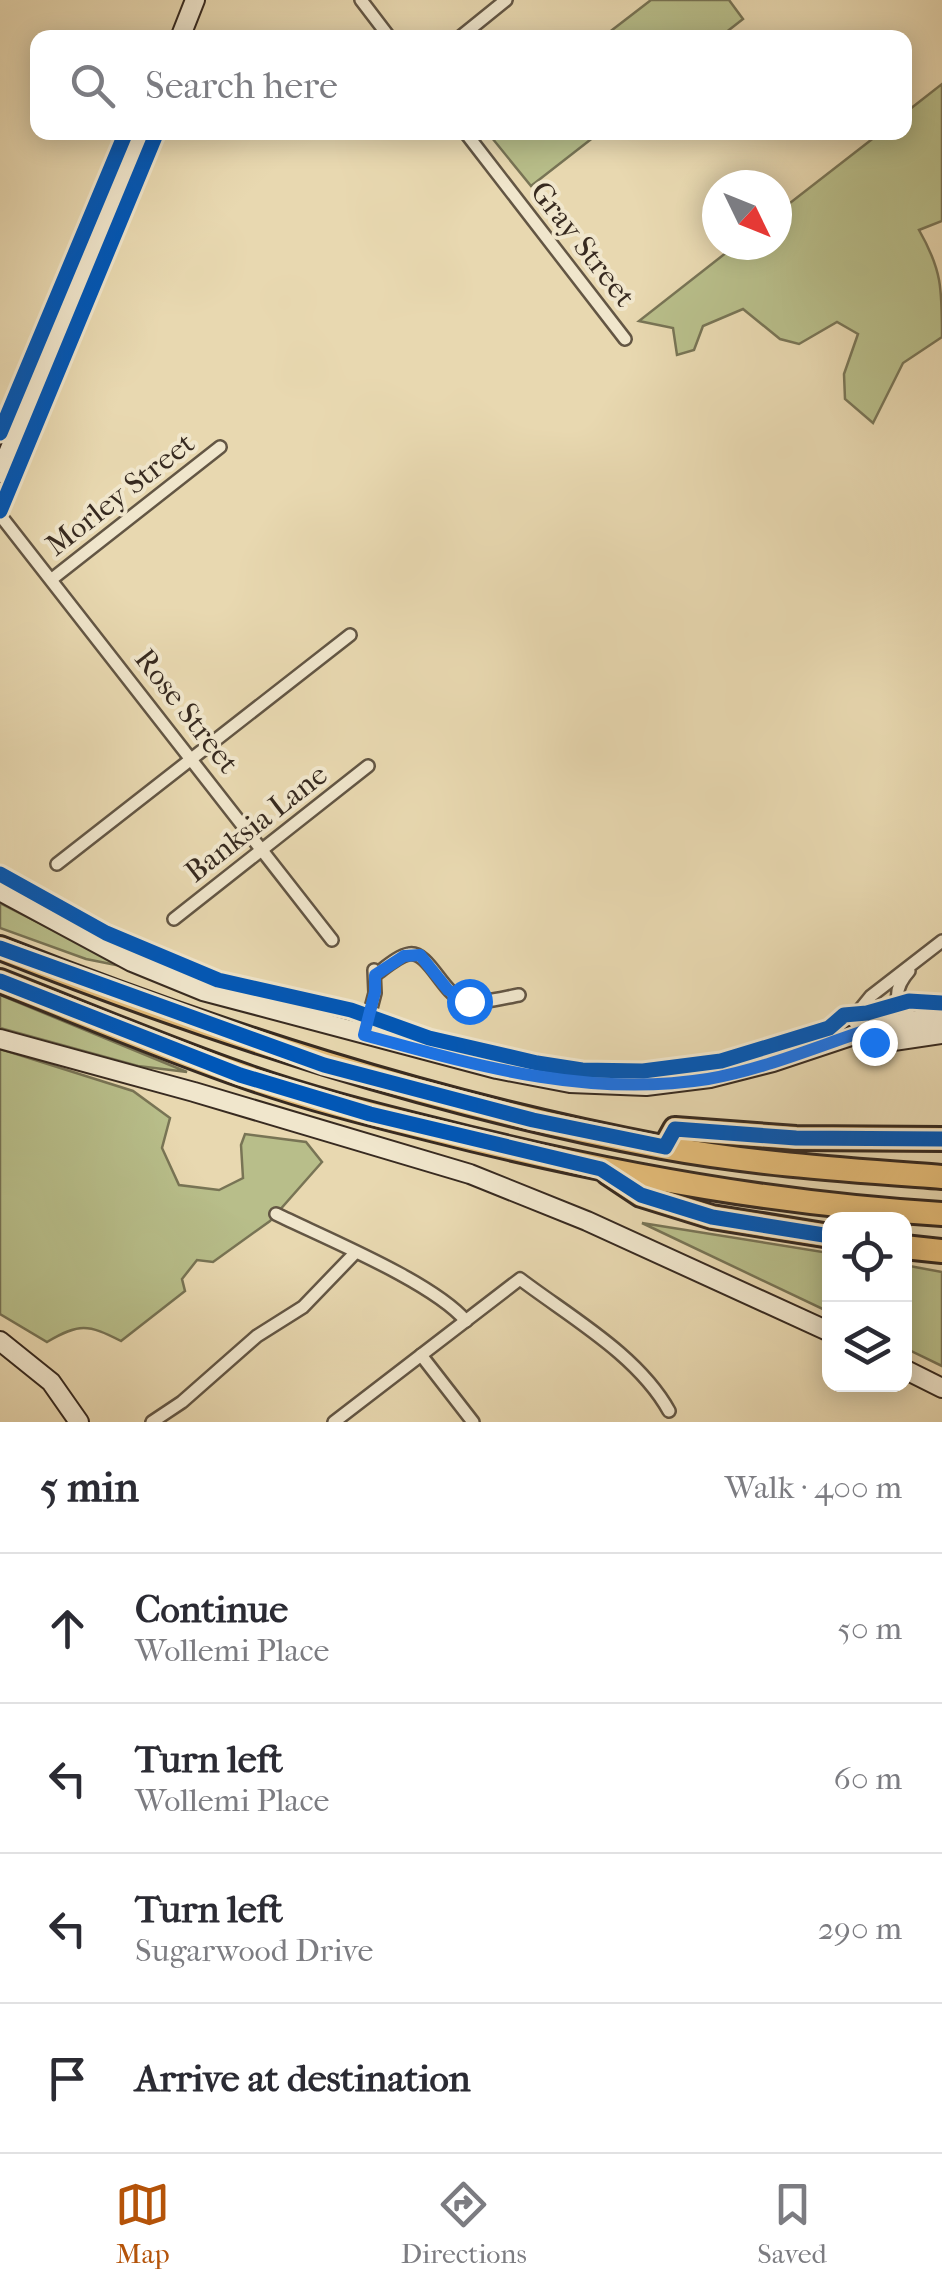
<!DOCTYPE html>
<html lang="en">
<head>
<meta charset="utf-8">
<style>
  body { margin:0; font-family:"IM FELL French Canon",serif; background:#f2f2f3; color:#2b2b33 }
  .controls { position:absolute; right:30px; bottom:30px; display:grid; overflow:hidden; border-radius:20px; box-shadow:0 5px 25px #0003 }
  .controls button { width:90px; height:90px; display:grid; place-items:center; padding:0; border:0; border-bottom:2px solid #e1e1e2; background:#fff; color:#2b2b33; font:50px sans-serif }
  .compass { position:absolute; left:702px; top:170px; width:90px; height:90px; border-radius:50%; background:#fff; box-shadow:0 5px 25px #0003; rotate:133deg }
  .stop { position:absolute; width:30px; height:30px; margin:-22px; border:8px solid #1a73e8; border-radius:50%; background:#fff }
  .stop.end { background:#1a73e8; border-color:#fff; box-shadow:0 2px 10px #0008 }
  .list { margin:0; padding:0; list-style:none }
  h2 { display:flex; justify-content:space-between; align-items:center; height:130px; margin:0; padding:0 40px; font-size:42px }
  h2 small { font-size:32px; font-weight:400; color:#7c7c81 }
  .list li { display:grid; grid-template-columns:65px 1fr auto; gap:30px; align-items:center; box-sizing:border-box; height:150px; padding:0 40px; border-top:2px solid #e1e1e2 }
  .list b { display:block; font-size:38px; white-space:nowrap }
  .list p { margin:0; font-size:32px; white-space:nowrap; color:#7c7c81 }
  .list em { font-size:32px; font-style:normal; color:#7c7c81 }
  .icon { flex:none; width:55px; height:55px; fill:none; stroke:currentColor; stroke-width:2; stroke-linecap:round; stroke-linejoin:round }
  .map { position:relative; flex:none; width:942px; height:1422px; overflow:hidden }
  .search { position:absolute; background:#fff; box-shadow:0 5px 25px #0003; left:30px; right:30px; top:30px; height:110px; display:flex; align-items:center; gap:25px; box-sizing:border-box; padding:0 35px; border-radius:20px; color:#7c7c81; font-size:38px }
  .sheet { height:730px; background:#fff }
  nav { display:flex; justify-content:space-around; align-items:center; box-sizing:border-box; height:140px; border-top:2px solid #e1e1e2; background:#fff; font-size:28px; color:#7c7c81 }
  nav a { display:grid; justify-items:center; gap:5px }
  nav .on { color:#b45309 }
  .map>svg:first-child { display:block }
  .green { fill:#b8be8a; stroke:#787455; stroke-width:2.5 }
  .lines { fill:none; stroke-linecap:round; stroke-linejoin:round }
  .street-casing { stroke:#635644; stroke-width:16 }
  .secondary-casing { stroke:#372a20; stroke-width:22 }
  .highway-casing { stroke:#372a20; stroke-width:28 }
  .street { stroke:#f0e6cc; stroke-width:11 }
  .secondary { stroke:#f0e6cc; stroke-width:18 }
  .highway { stroke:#e4bc78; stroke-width:22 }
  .cycleway-casing { stroke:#f0e6cc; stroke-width:21 }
  .cycleway { stroke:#0057b8; stroke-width:15 }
  .route { stroke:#1a73e8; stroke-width:12 }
  .labels { text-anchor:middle; stroke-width:8; stroke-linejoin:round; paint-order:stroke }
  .street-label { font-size:30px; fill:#372a20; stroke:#f0e6cc }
</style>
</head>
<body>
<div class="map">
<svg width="942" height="1422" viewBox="0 0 942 1422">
  <rect width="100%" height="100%" fill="#e8d8b0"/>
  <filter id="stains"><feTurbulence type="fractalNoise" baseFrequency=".002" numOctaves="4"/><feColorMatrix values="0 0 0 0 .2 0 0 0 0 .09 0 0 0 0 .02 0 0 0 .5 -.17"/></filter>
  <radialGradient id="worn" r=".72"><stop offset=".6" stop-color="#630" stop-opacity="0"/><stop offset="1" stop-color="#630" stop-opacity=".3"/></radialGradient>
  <g class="green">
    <path d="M651,0H729L743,19L720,37H603Z"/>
    <path d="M942,84V221L919,230C942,270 942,289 942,337L903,363L873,423L845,399L844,374L858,334L837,322L799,344L780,339L743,309L703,326L694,350L677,355L673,328L639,321L736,245H777V213L880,133L904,132L905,113Z"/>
    <path d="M488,133H599L531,186Z"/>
    <path d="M0,903L126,967L86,959L0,928Z"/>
    <path d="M0,995L187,1072L138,1066L0,1028Z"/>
    <path d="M0,1049L133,1091L170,1118L162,1148L179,1185L219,1190L243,1178L241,1145L245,1134L306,1142L322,1162L270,1221L213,1262L197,1260L182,1279L185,1291L121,1341C88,1324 79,1323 47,1342L0,1314Z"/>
    <path d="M642,1223L829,1253V1312Z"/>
    <path d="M904,1265L942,1272V1366L905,1348Z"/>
  </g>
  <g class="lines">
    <defs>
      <g id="street">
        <path d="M361,0L390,38"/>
        <path d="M459,38L506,0"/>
        <path d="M465,132L625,339"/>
        <path d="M0,515L332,940"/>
        <path d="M52,579L220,447"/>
        <path d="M57,864L350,635"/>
        <path d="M174,919L368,766"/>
        <path d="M909,971C893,989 892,1009 917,1019"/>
        <path d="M375,975C385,968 398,956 409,954C428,950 443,993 462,1000C479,1005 502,998 519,995"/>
        <path d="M861,1032L855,1023L858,1012L871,996L942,941"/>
        <path d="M364,1035L375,993L374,970"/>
        <path d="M276,1214C325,1238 433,1282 466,1321"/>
        <path d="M421,1355L473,1422"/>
        <path d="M152,1422L182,1402L257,1336L303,1307L355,1253"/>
        <path d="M334,1422L520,1279C570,1317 638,1355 669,1411"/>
      </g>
      <g id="secondary">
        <path d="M180,38L195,0"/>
        <path d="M0,473L140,132"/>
        <path d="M0,891L132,962L203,991L497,1069L570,1083L646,1086L710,1078L773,1062L881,1026L942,1017"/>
        <path d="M861,1032L880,1043L942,1034"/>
        <path d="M0,1039L194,1092L470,1174L587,1221L830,1332"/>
        <path d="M0,1341L51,1382L79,1422"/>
        <path d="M904,1369L942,1388"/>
      </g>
      <g id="highway">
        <path d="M0,948C215,1033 434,1104 662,1147C754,1164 849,1170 942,1177"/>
        <path d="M0,981C79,1012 159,1046 239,1074C303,1097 370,1114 435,1130C600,1172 772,1204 942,1214"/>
        <path d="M665,1147L675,1129L796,1138L942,1139"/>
        <path d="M608,1173L641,1195L712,1217L830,1236"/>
        <path d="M904,1247L942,1251"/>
      </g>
    </defs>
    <use href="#street" class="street-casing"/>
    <use href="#secondary" class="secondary-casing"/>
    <use href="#highway" class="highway-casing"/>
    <use href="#street" class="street"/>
    <use href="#secondary" class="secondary"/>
    <use href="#highway" class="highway"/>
    <defs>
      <g id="cycleway">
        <path d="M0,433L126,132"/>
        <path d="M0,511L157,132"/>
        <path d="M0,874L106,933L218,980L351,1010L429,1038L537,1063L582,1070L643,1071L721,1061L829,1028L844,1015L867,1013L909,1001L942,1003"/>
        <path d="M0,948L324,1065L533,1120L665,1147L675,1129L796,1138L942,1139"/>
        <path d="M0,981L240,1075L370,1114L601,1169L641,1195L712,1217L830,1236"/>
      </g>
    </defs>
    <use href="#cycleway" class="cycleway-casing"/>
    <use href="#cycleway" class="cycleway"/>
  </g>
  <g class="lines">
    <path class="route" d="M469,1001L448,990L420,955L404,956L375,975V992L364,1035C478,1066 588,1098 708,1079C760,1070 811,1049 861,1032L874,1042"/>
  </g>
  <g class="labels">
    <g class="street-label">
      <text transform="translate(583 244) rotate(52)" y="10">Gray Street</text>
      <text transform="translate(120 494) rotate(-38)" y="10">Morley Street</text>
      <text transform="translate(187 711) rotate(52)" y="10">Rose Street</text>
      <text transform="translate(256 823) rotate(-38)" y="10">Banksia Lane</text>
    </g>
  </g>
  <rect width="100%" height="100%" filter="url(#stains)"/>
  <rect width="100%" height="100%" fill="url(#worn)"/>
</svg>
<div class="controls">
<button><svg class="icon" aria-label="locate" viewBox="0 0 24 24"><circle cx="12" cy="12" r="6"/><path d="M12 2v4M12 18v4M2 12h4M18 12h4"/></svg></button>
<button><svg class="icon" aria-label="layers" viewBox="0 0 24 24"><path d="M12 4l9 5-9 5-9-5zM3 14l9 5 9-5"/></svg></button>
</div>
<svg class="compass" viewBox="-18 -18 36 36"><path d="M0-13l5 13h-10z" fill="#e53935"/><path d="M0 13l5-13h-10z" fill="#7c7c81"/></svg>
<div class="stop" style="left:469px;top:1001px"></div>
<div class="stop end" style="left:874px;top:1042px"></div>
<div class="search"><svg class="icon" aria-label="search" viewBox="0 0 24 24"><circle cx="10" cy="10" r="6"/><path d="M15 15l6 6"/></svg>Search here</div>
</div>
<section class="sheet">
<h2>5 min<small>Walk · 400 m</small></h2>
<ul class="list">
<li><svg class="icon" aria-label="ahead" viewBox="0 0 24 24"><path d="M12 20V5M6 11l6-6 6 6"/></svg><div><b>Continue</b><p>Wollemi Place</p></div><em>50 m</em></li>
<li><svg class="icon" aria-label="left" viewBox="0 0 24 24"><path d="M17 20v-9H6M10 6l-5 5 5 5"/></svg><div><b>Turn left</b><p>Wollemi Place</p></div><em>60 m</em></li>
<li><svg class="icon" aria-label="left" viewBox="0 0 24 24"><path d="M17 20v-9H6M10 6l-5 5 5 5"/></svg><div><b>Turn left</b><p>Sugarwood Drive</p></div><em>290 m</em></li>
<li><svg class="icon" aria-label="arrive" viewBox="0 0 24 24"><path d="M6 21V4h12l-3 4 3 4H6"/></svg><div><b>Arrive at destination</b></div></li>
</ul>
</section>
<nav>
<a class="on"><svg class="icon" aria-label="map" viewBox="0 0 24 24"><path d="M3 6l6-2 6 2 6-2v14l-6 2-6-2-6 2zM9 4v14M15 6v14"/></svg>Map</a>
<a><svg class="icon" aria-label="directions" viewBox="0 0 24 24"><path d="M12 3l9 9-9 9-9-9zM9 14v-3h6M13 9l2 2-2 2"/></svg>Directions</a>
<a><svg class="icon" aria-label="saved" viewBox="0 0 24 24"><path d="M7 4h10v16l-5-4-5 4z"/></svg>Saved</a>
</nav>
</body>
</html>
